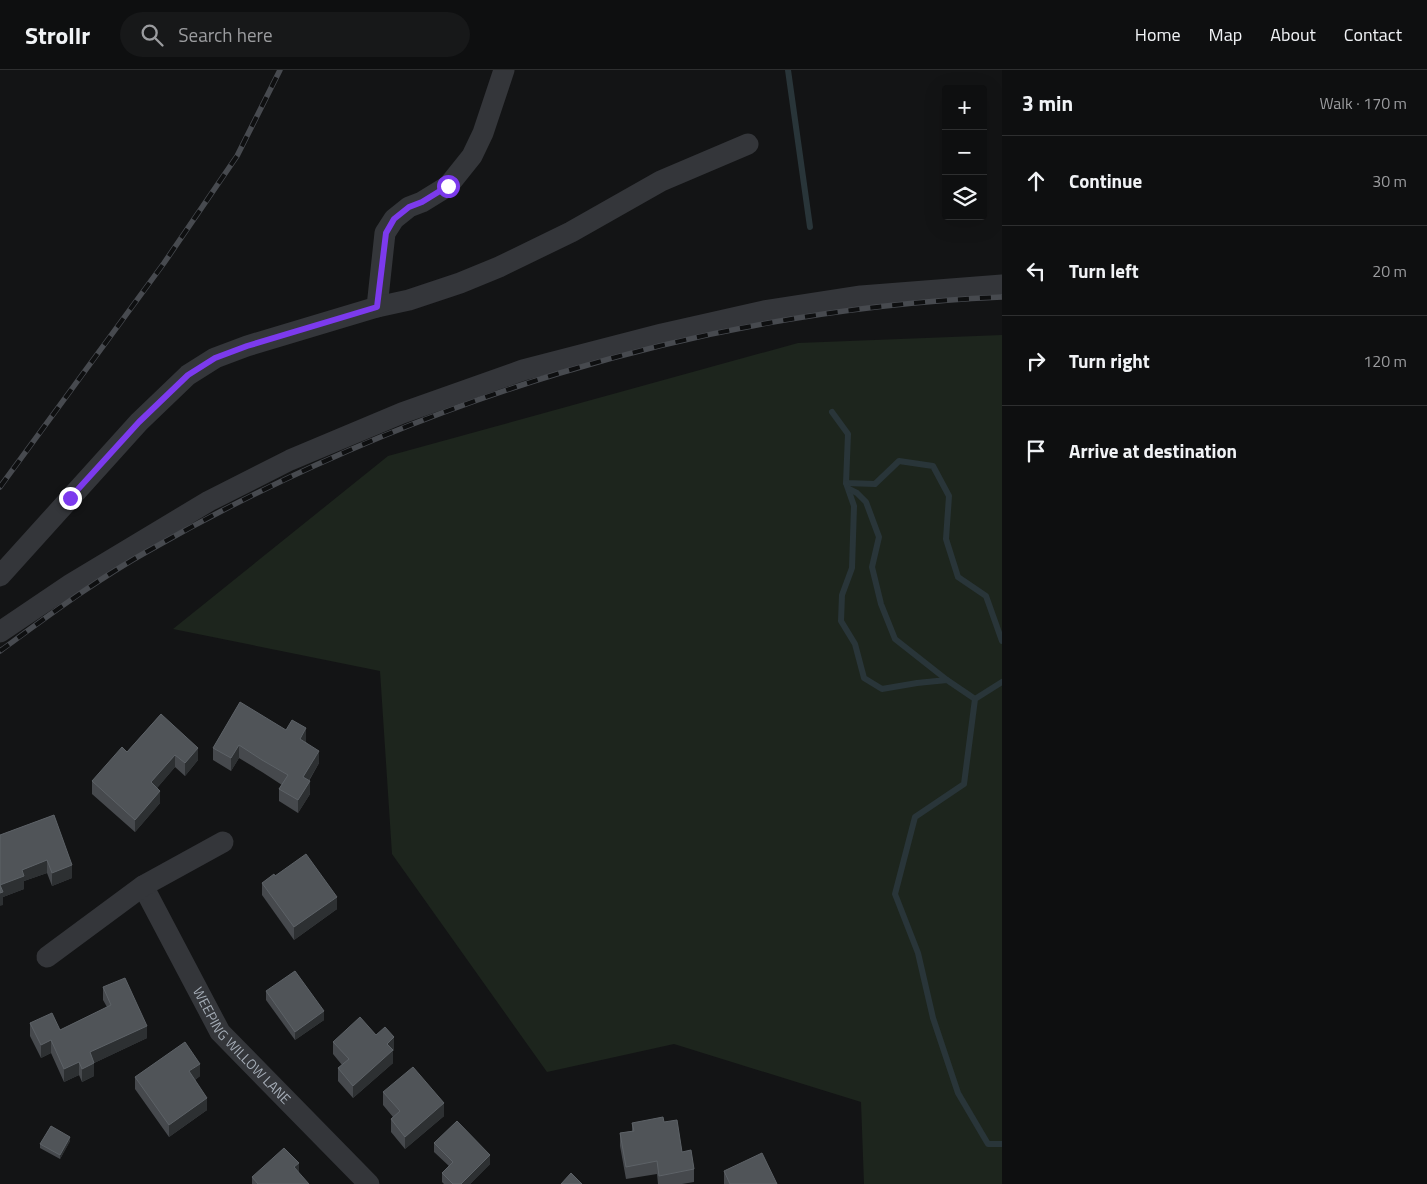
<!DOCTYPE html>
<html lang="en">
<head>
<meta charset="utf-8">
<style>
  body { margin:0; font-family:"Titillium Web",sans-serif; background:#171819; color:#f1f3f6 }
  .controls { position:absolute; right:15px; top:15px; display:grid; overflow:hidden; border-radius:5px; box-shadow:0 5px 20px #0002 }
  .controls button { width:45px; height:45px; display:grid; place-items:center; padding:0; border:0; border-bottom:1px solid #2e2f30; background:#0e0f10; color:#f1f3f6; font:25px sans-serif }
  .stop { position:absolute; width:15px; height:15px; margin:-11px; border:4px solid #7c3aed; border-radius:50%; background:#fff }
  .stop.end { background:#7c3aed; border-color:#fff; box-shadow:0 1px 5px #0008 }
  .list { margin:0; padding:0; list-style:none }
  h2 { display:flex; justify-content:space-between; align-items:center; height:65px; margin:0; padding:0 20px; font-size:21px }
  h2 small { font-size:16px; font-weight:400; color:#9b9c9f }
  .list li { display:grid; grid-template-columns:32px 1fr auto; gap:15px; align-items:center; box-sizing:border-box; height:90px; padding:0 20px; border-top:1px solid #2e2f30 }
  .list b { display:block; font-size:19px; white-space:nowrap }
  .list em { font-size:16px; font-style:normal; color:#9b9c9f }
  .icon { flex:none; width:28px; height:28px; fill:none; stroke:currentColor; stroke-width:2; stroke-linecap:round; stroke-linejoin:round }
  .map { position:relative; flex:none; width:1002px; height:1114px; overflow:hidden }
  header { display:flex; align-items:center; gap:30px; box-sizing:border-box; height:70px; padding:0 25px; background:#0e0f10; border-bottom:1px solid #2e2f30 }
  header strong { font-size:24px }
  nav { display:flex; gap:28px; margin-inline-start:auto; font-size:18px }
  .search { width:350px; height:45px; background:#171819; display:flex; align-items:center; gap:12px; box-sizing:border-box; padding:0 18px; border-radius:28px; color:#9b9c9f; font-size:19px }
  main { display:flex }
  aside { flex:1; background:#0e0f10 }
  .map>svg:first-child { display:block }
  .green { fill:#1d251d }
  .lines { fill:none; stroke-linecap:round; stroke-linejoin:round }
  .stream { stroke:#293539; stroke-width:6 }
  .minor { stroke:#34363a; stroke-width:21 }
  .rail-casing { stroke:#474a4f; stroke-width:5.5 }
  .rail { stroke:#0e0f10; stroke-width:4; stroke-dasharray:11; stroke-linecap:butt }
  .wall { fill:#46494d }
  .shaded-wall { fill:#2d3032 }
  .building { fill:#505458; stroke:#5d6267 }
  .route { stroke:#7c3aed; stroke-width:6 }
  .labels { text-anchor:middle; stroke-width:4.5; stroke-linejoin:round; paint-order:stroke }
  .street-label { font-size:14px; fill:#a4acb6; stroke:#0e0f10 }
</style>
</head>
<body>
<header>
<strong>Strollr</strong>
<div class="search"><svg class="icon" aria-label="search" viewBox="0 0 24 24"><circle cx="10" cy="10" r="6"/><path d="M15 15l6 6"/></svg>Search here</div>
<nav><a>Home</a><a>Map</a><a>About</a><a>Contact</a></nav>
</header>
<main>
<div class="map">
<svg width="1002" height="1114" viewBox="0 0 1002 1114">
  <rect width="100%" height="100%" fill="#131415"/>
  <path class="green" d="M1002,265V1114H864L861,1032L674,974L547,1002L392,784L380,601L173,559L388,386L798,273Z"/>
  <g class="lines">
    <g class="stream">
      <path d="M788,0L810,157"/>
      <path d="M832,342L848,364L846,413L875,414L899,391L933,396L949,426L946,469L958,507L986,526L1002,571"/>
      <path d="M846,413L854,436L852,498L842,525L841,551L855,574L864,608L882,619L917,613L947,610L975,629"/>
      <path d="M849,419L857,423L866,432L879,467L872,497L881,534L895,569L947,610"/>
      <path d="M1002,612L975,629L964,714L915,747L895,824L918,883L933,948L958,1023L988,1074H1002"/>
    </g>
    <g class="minor">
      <path d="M377,237L385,163L394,149L409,137L422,132L448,116L472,86L483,63L504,0"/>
      <path d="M0,506L139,352L188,305L215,288L247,276L377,237L409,230L460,213L499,197L571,162L661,111L748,74"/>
      <path d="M0,562L71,514L209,431L290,390L402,343L523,300L662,264L764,241L861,226L1002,215"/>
      <path id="s1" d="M143,816L220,962L369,1114"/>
      <path d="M47,887L143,816L223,772"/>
    </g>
    <defs>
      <g id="rail">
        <path d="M0,417L164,193L237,86L280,0"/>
        <path d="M0,581C48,546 96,510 148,481C409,332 701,240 1002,227"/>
      </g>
    </defs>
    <use href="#rail" class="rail-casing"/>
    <use href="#rail" class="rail"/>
  </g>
  <g class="wall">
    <path d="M161,644L198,690L185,706L175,697L157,718L160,733L135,762L92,724V711L127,682Z"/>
    <path d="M286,660L306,671V672L319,693L309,711L310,724L298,743L279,731V719L282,715L262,702L239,688L231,701L213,690V678Z"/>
    <path d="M54,745L72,808L52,816L47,803L24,811V819L3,827V835L0,765Z"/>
    <path d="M275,806L337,839L294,870L262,825V813Z"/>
    <path d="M103,917L147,968L94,993V1006L82,1012L79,1005L64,1012L51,983L41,988L30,966V953L60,960L107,937L103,930Z"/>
    <path d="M266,921L324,950L295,970L266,930Z"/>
    <path d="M333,972L394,980L393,981V993L353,1028L338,1011V998L342,995L333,984Z"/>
    <path d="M200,1006L195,1010L207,1040L169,1067L135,1019V1007Z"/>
    <path d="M383,1022L444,1046L405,1079L391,1062V1049L393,1047L383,1035Z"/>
    <path d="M664,1052L682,1082L694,1099V1112L682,1114H658L657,1104L626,1109L620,1076V1063L632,1061V1053Z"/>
    <path d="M70,1071L60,1089L40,1078V1074Z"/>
    <path d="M434,1073L490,1094L470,1114H444L442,1112V1103L449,1096L434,1082Z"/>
    <path d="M724,1101L777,1114H724Z"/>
    <path d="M252,1107L309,1114H252Z"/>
  </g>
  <g class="shaded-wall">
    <path d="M306,658V671L300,681V669Z"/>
    <path d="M239,675V688L231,701V688Z"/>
    <path d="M198,678V690L185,706V693Z"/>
    <path d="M319,681V693L303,720V707Z"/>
    <path d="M175,685V697L151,725V712Z"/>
    <path d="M310,711V724L298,743V730Z"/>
    <path d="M160,721V733L135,762V750Z"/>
    <path d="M47,790V803L24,811V819L3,827V835L0,836V815L22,800Z"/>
    <path d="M72,795V808L52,816V803Z"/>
    <path d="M337,827V839L294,870V857Z"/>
    <path d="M324,941V950L295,970V962Z"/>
    <path d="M147,956V968L90,995V982Z"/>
    <path d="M394,967V980L393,981V993L353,1028V1016L387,974Z"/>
    <path d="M51,970V983L41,988V975Z"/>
    <path d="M79,992V1005L64,1012V999Z"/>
    <path d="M94,993V1006L82,1012V999Z"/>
    <path d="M200,994V1006L189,1014V1001Z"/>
    <path d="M207,1028V1040L169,1067V1055Z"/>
    <path d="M444,1033V1046L405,1079V1067Z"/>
    <path d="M70,1067V1071L60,1089V1085Z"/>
    <path d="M490,1085V1094L470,1114H461Z"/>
    <path d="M299,1093V1106L294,1097Z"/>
  </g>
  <g class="building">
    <path d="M240,632L286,660L292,650L306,658L300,669L319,681L303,707L310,711L298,730L279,719L288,705L262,690L239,675L231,688L213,678Z"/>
    <path d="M161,644L198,678L185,693L175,685L151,712L160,721L135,750L92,711L122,677L127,682Z"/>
    <path d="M54,745L72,795L52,803L47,790L22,800L24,806L0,815L3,822L0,823V765Z"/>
    <path d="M306,784L337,827L294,857L262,813L274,804L275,806Z"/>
    <path d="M295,901L324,941L295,962L266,921Z"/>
    <path d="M125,908L147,956L90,982L94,993L82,999L79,992L64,999L51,970L41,975L30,953L52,943L60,960L111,935L103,917Z"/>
    <path d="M360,947L376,965L385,957L394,967L387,974L393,980L353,1016L338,998L349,989L333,972Z"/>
    <path d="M185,972L200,994L189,1001L207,1028L169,1055L135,1007Z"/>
    <path d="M413,997L444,1033L405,1067L391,1049L400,1041L383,1022Z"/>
    <path d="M663,1047L664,1052L677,1050L682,1082L691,1080L694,1099L659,1106L657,1091L626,1097L620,1063L634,1061L632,1053Z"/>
    <path d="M457,1051L490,1085L461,1114H453L442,1103L453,1092L434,1073Z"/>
    <path d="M51,1056L70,1067L60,1085L40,1074Z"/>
    <path d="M284,1078L299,1093L294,1097L309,1114H258L252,1107Z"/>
    <path d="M762,1083L777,1114H730L724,1101Z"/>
    <path d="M571,1103L582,1114H561Z"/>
  </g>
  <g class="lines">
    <path class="route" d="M70,428L139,352L188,305L215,288L247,276L377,237L386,163L394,149L409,137L422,132L448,116"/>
  </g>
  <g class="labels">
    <g class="street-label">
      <text dy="5" stroke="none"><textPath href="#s1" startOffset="189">WEEPING WILLOW LANE</textPath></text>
    </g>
  </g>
</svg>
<div class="controls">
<button>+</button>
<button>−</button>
<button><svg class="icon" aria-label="layers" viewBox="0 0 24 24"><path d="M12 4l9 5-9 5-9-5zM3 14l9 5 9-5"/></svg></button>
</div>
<div class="stop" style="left:448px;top:116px"></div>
<div class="stop end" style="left:70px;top:428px"></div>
</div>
<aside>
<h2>3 min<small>Walk · 170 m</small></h2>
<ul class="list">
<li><svg class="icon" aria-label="ahead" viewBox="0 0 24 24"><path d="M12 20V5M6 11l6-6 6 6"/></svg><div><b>Continue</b></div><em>30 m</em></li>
<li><svg class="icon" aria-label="left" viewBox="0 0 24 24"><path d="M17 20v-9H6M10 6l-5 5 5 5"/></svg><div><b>Turn left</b></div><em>20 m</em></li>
<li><svg class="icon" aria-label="right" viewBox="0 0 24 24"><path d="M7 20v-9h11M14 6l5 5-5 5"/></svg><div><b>Turn right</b></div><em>120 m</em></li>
<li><svg class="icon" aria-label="arrive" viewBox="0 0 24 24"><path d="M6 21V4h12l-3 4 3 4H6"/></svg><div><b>Arrive at destination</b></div></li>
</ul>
</aside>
</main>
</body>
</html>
